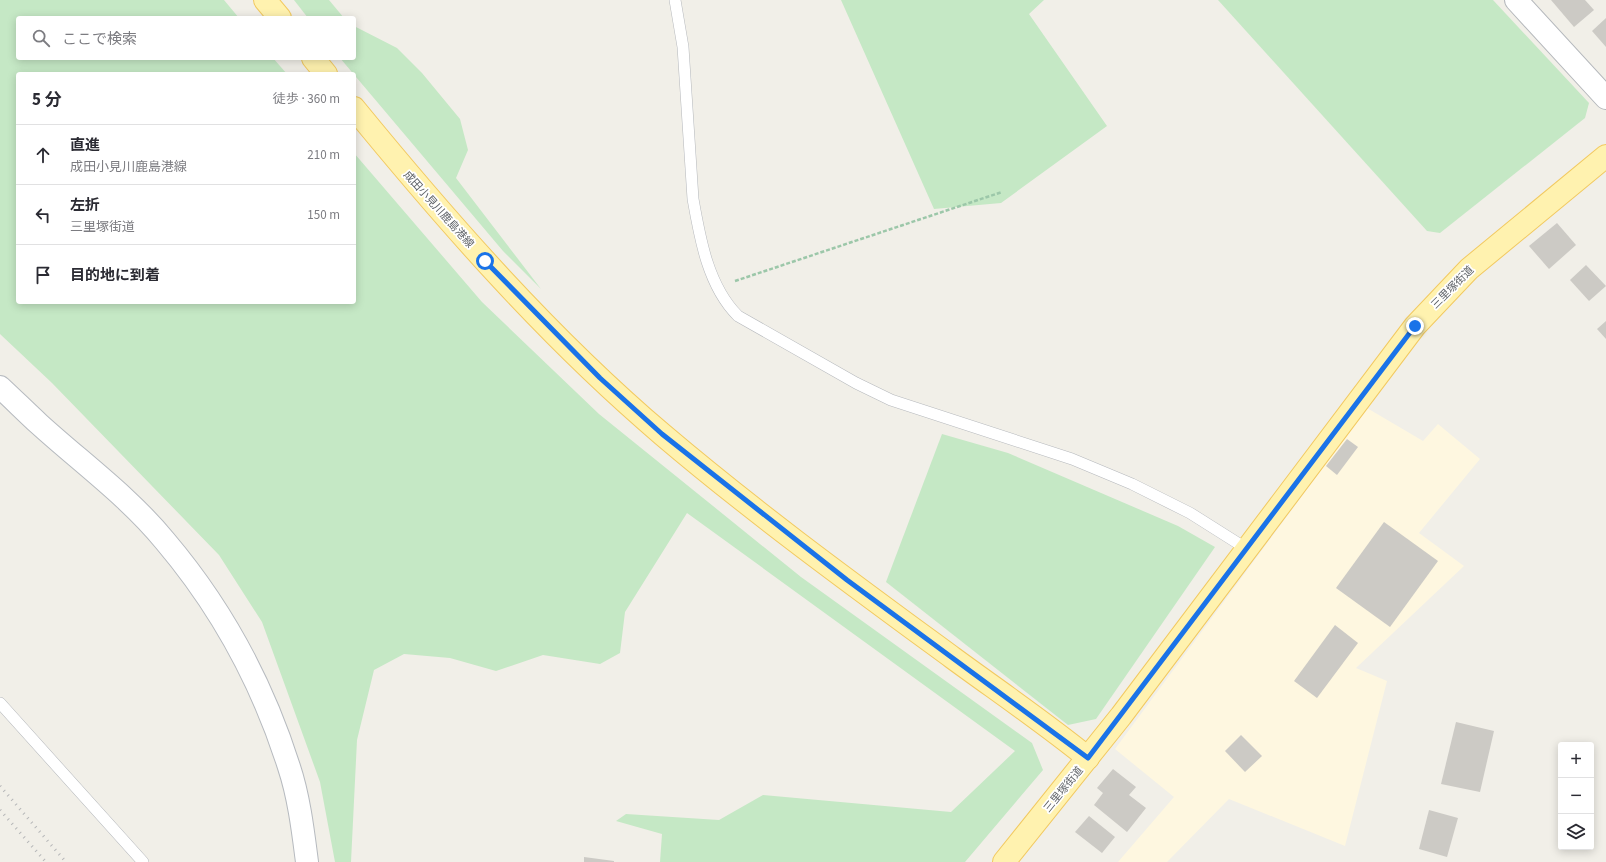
<!DOCTYPE html>
<html lang="ja">
<head>
<meta charset="utf-8">
<style>
  body { margin:0; font-family:"Source Sans 3","Noto Sans JP",sans-serif; background:#f7f7f7; color:#2b2b33 }
  .controls { position:absolute; right:12px; bottom:12px; display:grid; overflow:hidden; border-radius:4px; box-shadow:0 2px 10px #0003 }
  .controls button { width:36px; height:36px; display:grid; place-items:center; padding:0; border:0; border-bottom:1px solid #e1e1e2; background:#fff; color:#2b2b33; font:20px sans-serif }
  .stop { position:absolute; width:12px; height:12px; margin:-9px; border:3px solid #1a73e8; border-radius:50%; background:#fff }
  .stop.end { background:#1a73e8; border-color:#fff; box-shadow:0 1px 4px #0008 }
  .list { margin:0; padding:0; list-style:none }
  h2 { display:flex; justify-content:space-between; align-items:center; height:52px; margin:0; padding:0 16px; font-size:17px }
  h2 small { font-size:13px; font-weight:400; color:#7c7c81 }
  .list li { display:grid; grid-template-columns:26px 1fr auto; gap:12px; align-items:center; box-sizing:border-box; height:60px; padding:0 16px; border-top:1px solid #e1e1e2 }
  .list b { display:block; font-size:15px; white-space:nowrap }
  .list p { margin:0; font-size:13px; white-space:nowrap; color:#7c7c81 }
  .list em { font-size:13px; font-style:normal; color:#7c7c81 }
  .icon { flex:none; width:22px; height:22px; fill:none; stroke:currentColor; stroke-width:2; stroke-linecap:round; stroke-linejoin:round }
  .map { position:relative; flex:none; width:1606px; height:862px; overflow:hidden }
  .search { position:absolute; background:#fff; box-shadow:0 2px 10px #0003; left:16px; top:16px; width:340px; height:44px; display:flex; align-items:center; gap:10px; box-sizing:border-box; padding:0 14px; border-radius:4px; color:#7c7c81; font-size:15px }
  .panel { position:absolute; background:#fff; box-shadow:0 2px 10px #0003; left:16px; top:72px; width:340px; height:232px; border-radius:4px }
  .map>svg:first-child { display:block }
  .commercial { fill:#fef7e0 }
  .green { fill:#c5e8c5 }
  .building { fill:#cccac5 }
  .lines { fill:none; stroke-linecap:round; stroke-linejoin:round }
  .lane-casing { stroke:#b5b8bc; stroke-width:12 }
  .street-casing { stroke:#b5b8bc; stroke-width:24 }
  .secondary-casing { stroke:#b6babf; stroke-width:24 }
  .primary-casing { stroke:#f2c960; stroke-width:24 }
  .path { stroke:#9cc7a9; stroke-width:2.5; stroke-dasharray:4 2; stroke-linecap:butt }
  .lane { stroke:#fff; stroke-width:11 }
  .street { stroke:#fff; stroke-width:22 }
  .secondary { stroke:#fff; stroke-width:22 }
  .primary { stroke:#fff2af; stroke-width:22 }
  .rail { stroke:#b6b7b8; stroke-width:3; stroke-dasharray:1 5; stroke-linecap:butt }
  .route { stroke:#1a73e8; stroke-width:5 }
  .labels { text-anchor:middle; stroke-width:3.5; stroke-linejoin:round; paint-order:stroke }
  .street-label { font-size:11px; fill:#5f6368; stroke:#fff }
</style>
</head>
<body>
<div class="map">
<svg width="1606" height="862" viewBox="0 0 1606 862">
  <rect width="100%" height="100%" fill="#f1efe8"/>
  <path class="commercial" d="M1367,408L1423,441L1438,424L1480,459L1419,533L1464,566L1356,668L1387,681L1345,846L1229,799L1167,862H1118L1174,797L1115,749Z"/>
  <g class="green">
    <path d="M0,0H224L239,18H18V58H273L287,74H18V302H354V153L482,302L599,414L801,577L1032,743L1043,770L965,862H660L662,834L616,821L626,814L719,820L763,795L951,812L1015,751L687,513L625,612L620,653L600,664L543,655L496,671L450,658L404,654L374,670L357,740L351,862H335L320,782L262,622L219,555L52,383L0,334Z"/>
    <path d="M294,0H329L344,18H308Z"/>
    <path d="M841,0H1044L1029,14L1107,126L1001,203L934,209Z"/>
    <path d="M1218,0H1493L1589,103L1585,118L1440,233L1427,231Z"/>
    <path d="M354,26L397,48L422,73L460,119L468,150L456,178L541,289L503,251L340,58H354Z"/>
    <path d="M942,434L1008,453L1178,526L1215,547L1096,719L1068,725L886,582Z"/>
  </g>
  <g class="building">
    <path d="M1551,0H1585L1594,10L1574,27Z"/>
    <path d="M1606,18V47L1592,31Z"/>
    <path d="M1557,223L1576,245L1549,269L1529,246Z"/>
    <path d="M1586,265L1606,286L1589,301L1570,280Z"/>
    <path d="M1606,321V339L1597,329Z"/>
    <path d="M1347,439L1358,447L1337,475L1326,466Z"/>
    <path d="M1384,522L1438,561L1390,627L1336,588Z"/>
    <path d="M1335,625L1358,643L1317,698L1294,681Z"/>
    <path d="M1456,722L1494,731L1480,792L1441,784Z"/>
    <path d="M1241,735L1262,756L1245,772L1225,751Z"/>
    <path d="M1113,769L1136,787L1129,795L1146,808L1127,832L1094,805L1103,793L1097,788Z"/>
    <path d="M1429,810L1458,818L1447,857L1419,849Z"/>
    <path d="M1089,816L1115,837L1102,853L1075,832Z"/>
    <path d="M584,857L614,861V862H584Z"/>
  </g>
  <g class="lines">
    <defs>
      <g id="lane">
        <path d="M675,0L683,47L693,199C700,239 708,286 738,316L856,383L891,400L1072,459L1132,484L1190,513L1247,549"/>
        <path d="M0,703L143,862"/>
      </g>
      <path id="street" d="M1516,0L1606,98"/>
      <path id="secondary" d="M0,387C13,399 26,412 39,424C82,463 129,497 165,541C221,607 263,685 289,767C299,797 303,831 307,862"/>
      <g id="primary">
        <path d="M265,0L280,18"/>
        <path d="M313,58L326,74"/>
        <path d="M354,108C449,224 549,338 663,435C756,514 855,586 953,658C998,691 1045,723 1088,758"/>
        <path d="M1004,862L1121,716L1415,326L1469,269L1606,156"/>
      </g>
    </defs>
    <use href="#lane" class="lane-casing"/>
    <use href="#street" class="street-casing"/>
    <use href="#secondary" class="secondary-casing"/>
    <use href="#primary" class="primary-casing"/>
    <path class="path" d="M735,281L1002,192"/>
    <use href="#lane" class="lane"/>
    <use href="#street" class="street"/>
    <use href="#secondary" class="secondary"/>
    <use href="#primary" class="primary"/>
    <g class="rail">
      <path d="M0,786L66,862"/>
      <path d="M0,810L46,862"/>
    </g>
  </g>
  <g class="lines">
    <path class="route" d="M485,261L600,378L662,434L847,580L1088,758L1415,326"/>
  </g>
  <g class="labels">
    <g class="street-label">
      <text transform="translate(439 209) rotate(48)" y="4">成田小見川鹿島港線</text>
      <text transform="translate(1452 287) rotate(-45)" y="4">三里塚街道</text>
      <text transform="translate(1063 789) rotate(-51)" y="4">三里塚街道</text>
    </g>
  </g>
</svg>
<div class="controls">
<button>+</button>
<button>−</button>
<button><svg class="icon" aria-label="layers" viewBox="0 0 24 24"><path d="M12 4l9 5-9 5-9-5zM3 14l9 5 9-5"/></svg></button>
</div>
<div class="stop" style="left:485px;top:261px"></div>
<div class="stop end" style="left:1415px;top:326px"></div>
<div class="search"><svg class="icon" aria-label="search" viewBox="0 0 24 24"><circle cx="10" cy="10" r="6"/><path d="M15 15l6 6"/></svg>ここで検索</div>
<section class="panel">
<h2>5 分<small>徒歩 · 360 m</small></h2>
<ul class="list">
<li><svg class="icon" aria-label="ahead" viewBox="0 0 24 24"><path d="M12 20V5M6 11l6-6 6 6"/></svg><div><b>直進</b><p>成田小見川鹿島港線</p></div><em>210 m</em></li>
<li><svg class="icon" aria-label="left" viewBox="0 0 24 24"><path d="M17 20v-9H6M10 6l-5 5 5 5"/></svg><div><b>左折</b><p>三里塚街道</p></div><em>150 m</em></li>
<li><svg class="icon" aria-label="arrive" viewBox="0 0 24 24"><path d="M6 21V4h12l-3 4 3 4H6"/></svg><div><b>目的地に到着</b></div></li>
</ul>
</section>
</div>
</body>
</html>
